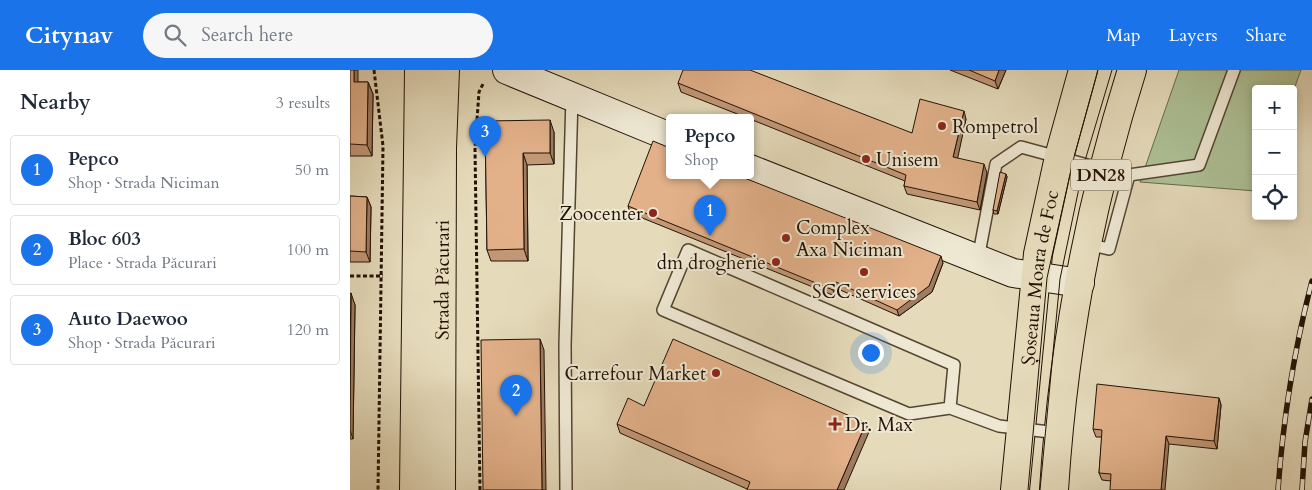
<!DOCTYPE html>
<html lang="en">
<head>
<meta charset="utf-8">
<style>
  body { margin:0; font-family:Cardo,serif; background:#f6f6f7; color:#1f2937 }
  .controls { position:absolute; right:15px; top:15px; display:grid; overflow:hidden; border-radius:5px; box-shadow:0 2px 8px #0003 }
  .controls button { width:45px; height:45px; display:grid; place-items:center; padding:0; border:0; border-bottom:1px solid #e0e1e3; background:#fff; color:#1f2937; font:25px sans-serif }
  .you { position:absolute; left:520px; top:282px; width:18px; height:18px; margin:-12px; border:4px solid #fff; border-radius:50%; background:#1a73e8; box-shadow:0 0 0 8px #1a73e833 }
  .badge { display:grid; place-items:center; width:32px; height:32px; border-radius:50%; background:#1a73e8; color:#fff; font-size:16px; font-weight:700 }
  .pin { position:absolute; translate:-50% -41px; filter:drop-shadow(0 1px 2px #0008) }
  .pin::after { content:''; position:absolute; top:26px; width:18px; height:15px; background:inherit; clip-path:polygon(0 0,100% 0,50% 100%) }
  .popup { position:absolute; left:316px; top:44px; width:88px; height:65px; box-sizing:border-box; display:grid; place-content:center; border-radius:5px; background:#fff; filter:drop-shadow(0 1px 4px #0005); font-size:16px; white-space:nowrap; color:#747a83 }
  .popup b { font-size:19px; color:#1f2937 }
  .popup::after { content:''; position:absolute; left:50%; top:100%; margin-left:-10px; border:10px solid transparent; border-top-color:#fff }
  .list { margin:0; padding:0; list-style:none }
  h2 { display:flex; justify-content:space-between; align-items:center; height:65px; margin:0; padding:0 20px; font-size:21px }
  h2 small { font-size:16px; font-weight:400; color:#747a83 }
  .list li { display:grid; grid-template-columns:32px 1fr auto; gap:15px; align-items:center; box-sizing:border-box; height:70px; margin:0 10px 10px; padding:0 10px; border:1px solid #e0e1e3; border-radius:5px }
  .list b { display:block; font-size:19px; white-space:nowrap }
  .list p { margin:0; font-size:16px; white-space:nowrap; color:#747a83 }
  .list em { font-size:16px; font-style:normal; color:#747a83 }
  .icon { flex:none; width:28px; height:28px; fill:none; stroke:currentColor; stroke-width:2; stroke-linecap:round; stroke-linejoin:round }
  .map { position:relative; flex:none; width:962px; height:420px; overflow:hidden }
  header { display:flex; align-items:center; gap:30px; box-sizing:border-box; height:70px; padding:0 25px; background:#1a73e8; color:#fff }
  header strong { font-size:24px }
  nav { display:flex; gap:28px; margin-inline-start:auto; font-size:18px }
  .search { width:350px; height:45px; background:#f6f6f7; display:flex; align-items:center; gap:12px; box-sizing:border-box; padding:0 18px; border-radius:28px; color:#747a83; font-size:19px }
  main { display:flex }
  aside { flex:1; background:#fff }
  .map>svg:first-child { display:block }
  .green { fill:#adc196; stroke:#68694d }
  .lines { fill:none; stroke-linecap:round; stroke-linejoin:round }
  .lane-casing { stroke:#544432; stroke-width:14 }
  .secondary-casing { stroke:#231104; stroke-width:30 }
  .primary-casing { stroke:#231104; stroke-width:30 }
  .path { stroke:#231104; stroke-width:3; stroke-dasharray:4 2.5; stroke-linecap:butt }
  .lane { stroke:#eee8d3; stroke-width:11 }
  .secondary { stroke:#eee8d3; stroke-width:28 }
  .primary { stroke:#e5dbbb; stroke-width:28 }
  .tram { stroke:#231104; stroke-width:1 }
  .rail-casing { stroke:#231104; stroke-width:5.5 }
  .rail { stroke:#eee8d3; stroke-width:4; stroke-dasharray:11; stroke-linecap:butt }
  .wall { fill:#c29877; stroke:#231104 }
  .shaded-wall { fill:#9e7c61; stroke:#231104 }
  .building { fill:#e2b18a; stroke:#231104 }
  .poi-dot { fill:#8f2418; stroke:#eee8d3; stroke-width:2 }
  .labels { text-anchor:middle; stroke-width:4; stroke-linejoin:round; paint-order:stroke }
  .shield { fill:#eee8d3; stroke:#605242; stroke-width:1 }
  .shield-label { font-size:18px; font-weight:bold; fill:#231104 }
  .poi-label { font-size:19px; fill:#231104; stroke:#eee8d3; text-anchor:start }
  .street-label { font-size:19px; fill:#231104; stroke:#eee8d3 }
</style>
</head>
<body>
<header>
<strong>Citynav</strong>
<div class="search"><svg class="icon" aria-label="search" viewBox="0 0 24 24"><circle cx="10" cy="10" r="6"/><path d="M15 15l6 6"/></svg>Search here</div>
<nav><a>Map</a><a>Layers</a><a>Share</a></nav>
</header>
<main>
<aside>
<h2>Nearby<small>3 results</small></h2>
<ul class="list">
<li><span class="badge">1</span><div><b>Pepco</b><p>Shop · Strada Niciman</p></div><em>50 m</em></li>
<li><span class="badge">2</span><div><b>Bloc 603</b><p>Place · Strada Păcurari</p></div><em>100 m</em></li>
<li><span class="badge">3</span><div><b>Auto Daewoo</b><p>Shop · Strada Păcurari</p></div><em>120 m</em></li>
</ul>
</aside>
<div class="map">
<svg width="962" height="420" viewBox="0 0 962 420">
  <rect width="100%" height="100%" fill="#e5dbbb"/>
  <filter id="stains"><feTurbulence type="fractalNoise" baseFrequency=".004" numOctaves="4"/><feColorMatrix values="0 0 0 0 .2 0 0 0 0 .09 0 0 0 0 .02 0 0 0 .5 -.17"/></filter>
  <radialGradient id="worn" r=".72"><stop offset=".6" stop-color="#630" stop-opacity="0"/><stop offset="1" stop-color="#630" stop-opacity=".3"/></radialGradient>
  <path class="green" d="M829,0H951L943,22V19H906V121L790,112Z"/>
  <g class="lines">
    <defs>
      <g id="lane">
        <path d="M737,174L759,179L779,105L849,95L884,0"/>
        <path d="M628,189L646,94L671,77L752,99"/>
        <path d="M600,338L604,295L338,180L313,240L559,344L600,338L649,356L708,363"/>
        <path d="M216,420L215,275L222,27"/>
      </g>
      <g id="secondary">
        <path d="M157,0L320,67"/>
        <path d="M400,99L663,203L730,213"/>
      </g>
      <g id="primary">
        <path d="M64,420L69,0"/>
        <path id="s1" d="M91,420L92,78L95,0"/>
        <path id="s2" d="M665,420L688,184L709,87L733,0"/>
        <path d="M704,420C713,278 739,136 782,0"/>
      </g>
    </defs>
    <use href="#lane" class="lane-casing"/>
    <use href="#secondary" class="secondary-casing"/>
    <use href="#primary" class="primary-casing"/>
    <g class="path">
      <path d="M24,0L33,76L28,420"/>
      <path d="M0,206H33"/>
      <path d="M130,420L125,78L129,22L134,12"/>
    </g>
    <use href="#lane" class="lane"/>
    <use href="#secondary" class="secondary"/>
    <use href="#primary" class="primary"/>
    <g class="tram">
      <path d="M678,420L697,208L723,91L748,0"/>
      <path d="M690,420L710,209L734,94L762,0"/>
    </g>
    <defs>
      <g id="rail">
        <path d="M928,420C933,350 944,280 962,211"/>
        <path d="M952,420L955,372L962,329"/>
      </g>
    </defs>
    <use href="#rail" class="rail-casing"/>
    <use href="#rail" class="rail"/>
  </g>
  <g class="wall">
    <path d="M0,0L8,12H18L23,24L22,86H0Z"/>
    <path d="M600,0H656L648,19Z"/>
    <path d="M328,13L562,63L616,49L607,88L637,103L630,140L557,124L554,116L555,111L400,49V47H395L331,22Z"/>
    <path d="M135,51L204,62V94L177,95L178,191H141L137,180Z"/>
    <path d="M656,104L657,107L648,144H644L643,140Z"/>
    <path d="M0,126L17,127L21,137L20,192H0Z"/>
    <path d="M278,136L593,193L582,222L549,246L488,219L485,226L280,143Z"/>
    <path d="M0,223L5,235L3,369H0Z"/>
    <path d="M869,328L871,335L867,379L819,374L761,411L752,410L749,403L752,367H746L743,359Z"/>
    <path d="M294,336L519,362L397,419L270,363L267,354Z"/>
  </g>
  <g class="shaded-wall">
    <path d="M4,0H8V23L4,12Z"/>
    <path d="M649,0H656L648,19L645,11Z"/>
    <path d="M18,12L23,24L22,86L17,75Z"/>
    <path d="M614,41L616,49L606,96L603,87Z"/>
    <path d="M200,50L204,62V94L200,83Z"/>
    <path d="M173,83L177,95L178,191L174,179Z"/>
    <path d="M634,94L637,103L630,140L627,132Z"/>
    <path d="M656,104L657,107L648,144L647,141Z"/>
    <path d="M17,127L21,137L20,192L16,182Z"/>
    <path d="M591,186L593,193L582,222L549,246L547,240Z"/>
    <path d="M486,212L488,219L485,226L483,220Z"/>
    <path d="M1,223L5,235L3,369L0,360Z"/>
    <path d="M190,269L194,280L196,420H192Z"/>
    <path d="M869,328L871,335L867,379L864,371Z"/>
    <path d="M516,353L519,362L494,420H487Z"/>
    <path d="M816,366L819,374L815,420H811Z"/>
  </g>
  <g class="building">
    <path d="M0,0H4V12H18L17,75L0,74Z"/>
    <path d="M333,0H400L562,63L570,29L614,41L603,87L634,94L627,132L554,116L556,105L328,13Z"/>
    <path d="M619,0H649L645,11Z"/>
    <path d="M200,50V83H173L174,179L137,180L135,51Z"/>
    <path d="M303,71L320,78V105H387L591,186L579,216L547,240L486,212L483,220L278,136Z"/>
    <path d="M650,102L656,104L647,141L643,140Z"/>
    <path d="M0,126L17,127L16,182L0,181Z"/>
    <path d="M0,223H1L0,280Z"/>
    <path d="M190,269L192,420H133L131,270Z"/>
    <path d="M323,269L516,353L487,420H397L400,412L267,354L278,328L294,336Z"/>
    <path d="M747,314L869,328L864,371L816,366L811,420H760L761,404L749,403L752,360L743,359Z"/>
  </g>
  <g class="poi-dot">
    <circle cx="592" cy="56" r="5"/>
    <circle cx="516" cy="89" r="5"/>
    <circle cx="303" cy="143" r="5"/>
    <circle cx="436" cy="168" r="5"/>
    <circle cx="426" cy="192" r="5"/>
    <circle cx="514" cy="202" r="5"/>
    <circle cx="366" cy="303" r="5"/>
    <path d="M482.5 346.5h5v5h5v5h-5v5h-5v-5h-5v-5h5z"/>
  </g>
  <g class="labels">
    <rect class="shield" x="721" y="89.5" width="60" height="31" rx="4"/>
    <g class="shield-label">
      <text x="751" y="111">DN28</text>
    </g>
    <g class="poi-label">
      <text x="602" y="63">Rompetrol</text>
      <text x="526" y="96">Unisem</text>
      <text x="293" y="150" text-anchor="end">Zoocenter</text>
      <text x="446" y="164">Complex<tspan x="446" dy="22">Axa Niciman</tspan></text>
      <text x="416" y="199" text-anchor="end">dm drogherie</text>
      <text x="514" y="228" text-anchor="middle">SCC services</text>
      <text x="356" y="310" text-anchor="end">Carrefour Market</text>
      <text x="495" y="361">Dr. Max</text>
    </g>
    <g class="street-label">
      <text dy="7" stroke="none"><textPath href="#s2" startOffset="214">Șoseaua Moara de Foc</textPath></text>
      <text dy="7" stroke="none"><textPath href="#s1" startOffset="210">Strada Păcurari</textPath></text>
    </g>
  </g>
  <rect width="100%" height="100%" filter="url(#stains)"/>
  <rect width="100%" height="100%" fill="url(#worn)"/>
</svg>
<div class="controls">
<button>+</button>
<button>−</button>
<button><svg class="icon" aria-label="locate" viewBox="0 0 24 24"><circle cx="12" cy="12" r="6"/><path d="M12 2v4M12 18v4M2 12h4M18 12h4"/></svg></button>
</div>
<div class="you"></div>
<div class="pin badge" style="left:360px;top:166px">1</div>
<div class="popup"><b>Pepco</b>Shop</div>
<div class="pin badge" style="left:166px;top:346px">2</div>
<div class="pin badge" style="left:135px;top:87px">3</div>
</div>
</main>
</body>
</html>
